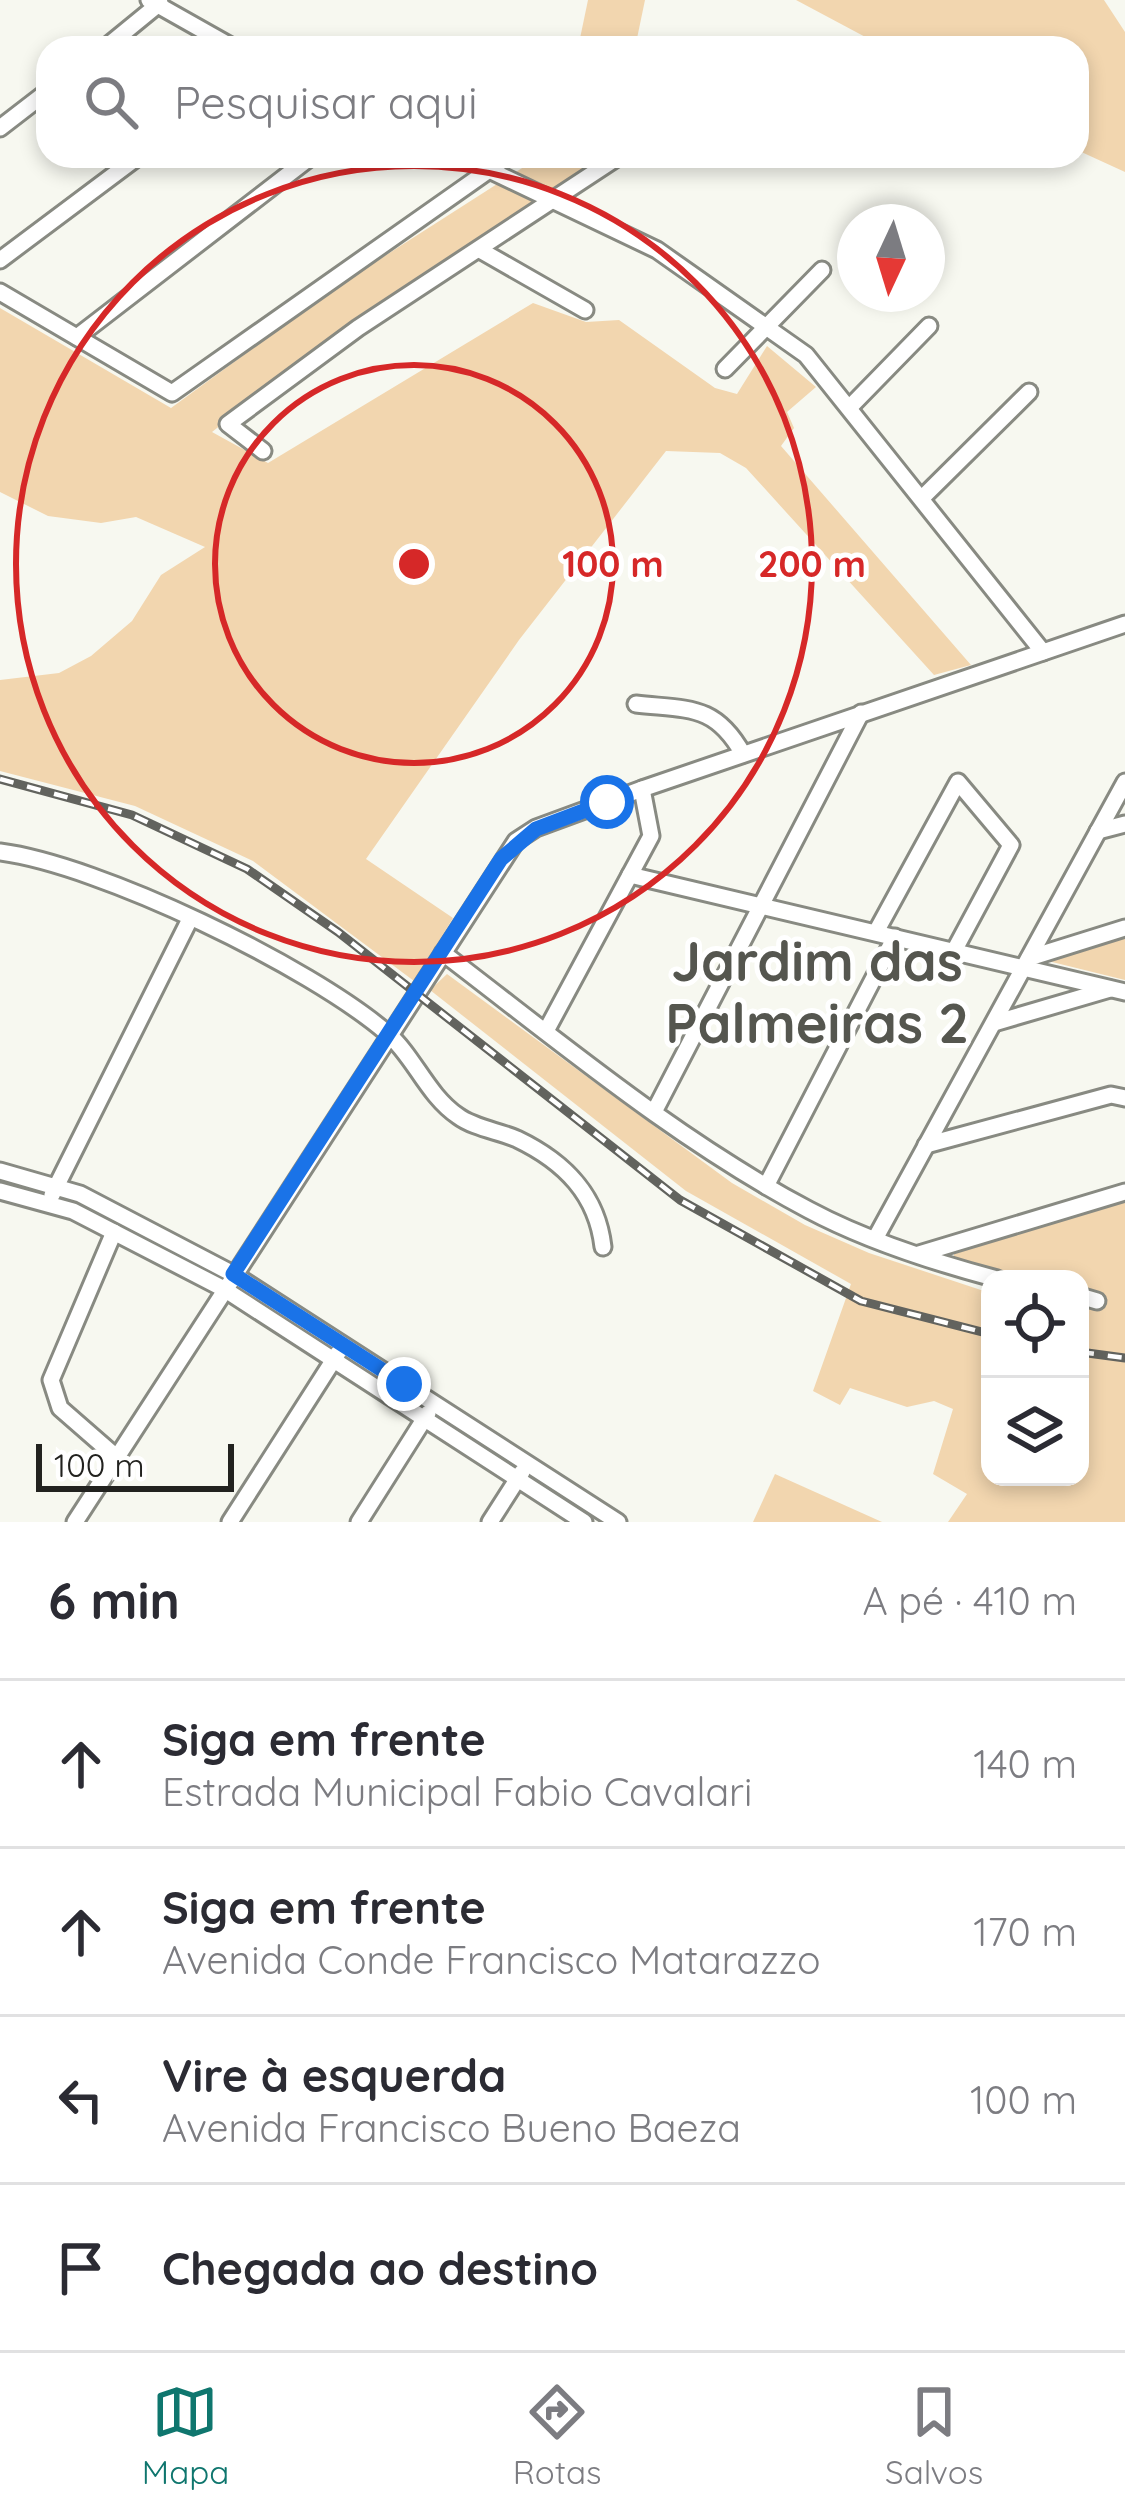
<!DOCTYPE html>
<html lang="pt">
<head>
<meta charset="utf-8">
<style>
  body { margin:0; font-family:Quicksand,sans-serif; background:#f7f7f7; color:#2b2b33 }
  .controls { position:absolute; right:36px; bottom:36px; display:grid; overflow:hidden; border-radius:24px; box-shadow:0 6px 18px #0003 }
  .controls button { width:108px; height:108px; display:grid; place-items:center; padding:0; border:0; border-bottom:3px solid #e1e1e2; background:#fff; color:#2b2b33; font:60px sans-serif }
  .compass { position:absolute; left:837px; top:204px; width:108px; height:108px; border-radius:50%; background:#fff; box-shadow:0 6px 18px #0003; rotate:184deg }
  .scale { position:absolute; left:36px; bottom:30px; width:198px; box-sizing:border-box; padding-left:12px; border:6px solid #22221f; border-top:0; font-size:33px; line-height:42px; white-space:nowrap; color:#22221f; -webkit-text-stroke:9px #fff; paint-order:stroke }
  .stop { position:absolute; width:36px; height:36px; margin:-27px; border:9px solid #1a73e8; border-radius:50%; background:#fff }
  .stop.end { background:#1a73e8; border-color:#fff; box-shadow:0 3px 12px #0008 }
  .list { margin:0; padding:0; list-style:none }
  h2 { display:flex; justify-content:space-between; align-items:center; height:156px; margin:0; padding:0 48px; font-size:51px }
  h2 small { font-size:39px; font-weight:400; color:#7c7c81 }
  .list li { display:grid; grid-template-columns:78px 1fr auto; gap:36px; align-items:center; box-sizing:border-box; height:168px; padding:0 48px; border-top:3px solid #e1e1e2 }
  .list b { display:block; font-size:45px; white-space:nowrap }
  .list p { margin:0; font-size:39px; white-space:nowrap; color:#7c7c81 }
  .list em { font-size:39px; font-style:normal; color:#7c7c81 }
  .icon { flex:none; width:66px; height:66px; fill:none; stroke:currentColor; stroke-width:2; stroke-linecap:round; stroke-linejoin:round }
  .map { position:relative; flex:none; width:1125px; height:1522px; overflow:hidden }
  .search { position:absolute; background:#fff; box-shadow:0 6px 18px #0003; left:36px; right:36px; top:36px; height:132px; display:flex; align-items:center; gap:30px; box-sizing:border-box; padding:0 42px; border-radius:36px; color:#7c7c81; font-size:45px }
  .sheet { height:828px; background:#fff }
  nav { display:flex; justify-content:space-around; align-items:center; box-sizing:border-box; height:168px; border-top:3px solid #e1e1e2; background:#fff; font-size:33px; color:#7c7c81 }
  nav a { display:grid; justify-items:center; gap:6px }
  nav .on { color:#0f766e }
  .map>svg:first-child { display:block }
  .green { fill:#f2d6af }
  .lines { fill:none; stroke-linecap:round; stroke-linejoin:round }
  .minor-casing { stroke:#888a82; stroke-width:21 }
  .minor { stroke:#fff; stroke-width:15 }
  .rail-casing { stroke:#62635e; stroke-width:9 }
  .rail { stroke:#fff; stroke-width:4.5; stroke-dasharray:14; stroke-linecap:butt }
  .route { stroke:#1a73e8; stroke-width:15 }
  .ring { fill:none; stroke:#d62828; stroke-width:6 }
  .labels { text-anchor:middle; stroke-width:10; stroke-linejoin:round; paint-order:stroke }
  .district-label { font-size:54px; font-weight:bold; fill:#55564f; stroke:#fff }
  .centre { fill:#d62828; stroke:#fff; stroke-width:6 }
  .ring-label { font-size:36px; text-anchor:middle; font-weight:bold; fill:#d62828; stroke:#fff; stroke-width:10; stroke-linejoin:round; paint-order:stroke }
</style>
</head>
<body>
<div class="map">
<svg width="1125" height="1522" viewBox="0 0 1125 1522">
  <rect width="100%" height="100%" fill="#f7f8f0"/>
  <g class="green">
    <path d="M588,0H645L635,48H578Z"/>
    <path d="M796,0H1104L1125,32V172L1077,150V48H886Z"/>
    <path d="M541,156H607L317,349L212,432L268,463L533,303L586,322L619,320L715,388L737,394L767,346L816,387L787,412L794,428L781,446L971,665L934,675L746,468L720,453L666,451L519,640L366,859L453,918L414,981L253,861L135,806L0,771V680L59,673L91,656L132,621L161,575L205,547L136,517L101,523L48,516L0,492V308L171,408L344,282Z"/>
    <path d="M1125,937V980L1048,961Z"/>
    <path d="M447,974L732,1183L805,1225L869,1253L990,1293V1477H1080V1307L1097,1308L1080,1292V1279H1017L954,1260V1254L1125,1199V1522H948L967,1494L933,1474L953,1409L934,1401L907,1407L850,1388L840,1405L813,1391L851,1284L686,1191L430,990Z"/>
    <path d="M775,1474L882,1522H753Z"/>
  </g>
  <g class="lines">
    <defs>
      <g id="minor">
        <path d="M149,0L234,48"/>
        <path d="M105,48L160,3"/>
        <path d="M0,128L48,91"/>
        <path d="M460,156L657,250L806,355L1043,652"/>
        <path d="M480,250L585,310"/>
        <path d="M0,260L139,156"/>
        <path d="M0,292L172,393L509,156"/>
        <path d="M77,337L312,156"/>
        <path d="M725,369L822,270"/>
        <path d="M850,407L929,326"/>
        <path d="M263,451L228,424L358,328L618,157"/>
        <path d="M922,498L1029,392"/>
        <path d="M636,704C689,710 715,704 743,754"/>
        <path d="M1098,831L1125,824"/>
        <path d="M0,852C100,865 309,966 387,1033C414,1056 427,1095 458,1116C474,1128 499,1131 517,1139C565,1162 597,1195 603,1247"/>
        <path d="M630,875L1125,992"/>
        <path d="M876,932L958,782L1011,845L954,951"/>
        <path d="M443,953C560,1042 678,1141 809,1210C867,1241 933,1262 997,1279"/>
        <path d="M1029,958L1125,928"/>
        <path d="M994,1023L1110,989"/>
        <path d="M546,1031L651,836L642,789"/>
        <path d="M655,1110L861,713"/>
        <path d="M926,1145L1111,1095L1125,1098"/>
        <path d="M0,1171L80,1194L233,1274L618,1522"/>
        <path d="M766,1186L895,937"/>
        <path d="M0,1191L73,1211L224,1289L584,1522"/>
        <path d="M52,1195L190,919"/>
        <path d="M114,1232L51,1380L60,1408L115,1456"/>
        <path d="M875,1239L1125,782"/>
        <path d="M919,1254L1125,1192"/>
        <path d="M1080,1296L1097,1301"/>
        <path d="M75,1522L516,841L536,828L642,789L1125,624"/>
        <path d="M230,1522L338,1353"/>
        <path d="M359,1522L428,1413"/>
        <path d="M490,1522L522,1472"/>
      </g>
    </defs>
    <use href="#minor" class="minor-casing"/>
    <use href="#minor" class="minor"/>
    <defs>
      <g id="rail">
        <path d="M0,779L132,815L247,869L338,932L680,1200L861,1301L990,1334"/>
        <path d="M1080,1352L1125,1358"/>
      </g>
    </defs>
    <use href="#rail" class="rail-casing"/>
    <use href="#rail" class="rail"/>
  </g>
  <g class="lines">
    <path class="route" d="M404,1384L233,1274L501,859L536,829L607,802"/>
  </g>
  <g class="ring">
    <circle cx="414" cy="564" r="199"/>
    <circle cx="414" cy="564" r="398"/>
  </g>
  <g class="labels">
    <g class="district-label">
      <text x="817" y="981">Jardim das<tspan x="817" dy="62">Palmeiras 2</tspan></text>
    </g>
  </g>
  <circle cx="414" cy="564" r="18" class="centre"/>
  <g class="ring-label">
    <text x="613" y="577">100 m</text>
    <text x="812" y="577">200 m</text>
  </g>
</svg>
<div class="controls">
<button><svg class="icon" aria-label="locate" viewBox="0 0 24 24"><circle cx="12" cy="12" r="6"/><path d="M12 2v4M12 18v4M2 12h4M18 12h4"/></svg></button>
<button><svg class="icon" aria-label="layers" viewBox="0 0 24 24"><path d="M12 4l9 5-9 5-9-5zM3 14l9 5 9-5"/></svg></button>
</div>
<svg class="compass" viewBox="-18 -18 36 36"><path d="M0-13l5 13h-10z" fill="#e53935"/><path d="M0 13l5-13h-10z" fill="#7c7c81"/></svg>
<div class="scale">100 m</div>
<div class="stop" style="left:607px;top:802px"></div>
<div class="stop end" style="left:404px;top:1384px"></div>
<div class="search"><svg class="icon" aria-label="search" viewBox="0 0 24 24"><circle cx="10" cy="10" r="6"/><path d="M15 15l6 6"/></svg>Pesquisar aqui</div>
</div>
<section class="sheet">
<h2>6 min<small>A pé · 410 m</small></h2>
<ul class="list">
<li><svg class="icon" aria-label="ahead" viewBox="0 0 24 24"><path d="M12 20V5M6 11l6-6 6 6"/></svg><div><b>Siga em frente</b><p>Estrada Municipal Fabio Cavalari</p></div><em>140 m</em></li>
<li><svg class="icon" aria-label="ahead" viewBox="0 0 24 24"><path d="M12 20V5M6 11l6-6 6 6"/></svg><div><b>Siga em frente</b><p>Avenida Conde Francisco Matarazzo</p></div><em>170 m</em></li>
<li><svg class="icon" aria-label="left" viewBox="0 0 24 24"><path d="M17 20v-9H6M10 6l-5 5 5 5"/></svg><div><b>Vire à esquerda</b><p>Avenida Francisco Bueno Baeza</p></div><em>100 m</em></li>
<li><svg class="icon" aria-label="arrive" viewBox="0 0 24 24"><path d="M6 21V4h12l-3 4 3 4H6"/></svg><div><b>Chegada ao destino</b></div></li>
</ul>
</section>
<nav>
<a class="on"><svg class="icon" aria-label="map" viewBox="0 0 24 24"><path d="M3 6l6-2 6 2 6-2v14l-6 2-6-2-6 2zM9 4v14M15 6v14"/></svg>Mapa</a>
<a><svg class="icon" aria-label="directions" viewBox="0 0 24 24"><path d="M12 3l9 9-9 9-9-9zM9 14v-3h6M13 9l2 2-2 2"/></svg>Rotas</a>
<a><svg class="icon" aria-label="saved" viewBox="0 0 24 24"><path d="M7 4h10v16l-5-4-5 4z"/></svg>Salvos</a>
</nav>
</body>
</html>
